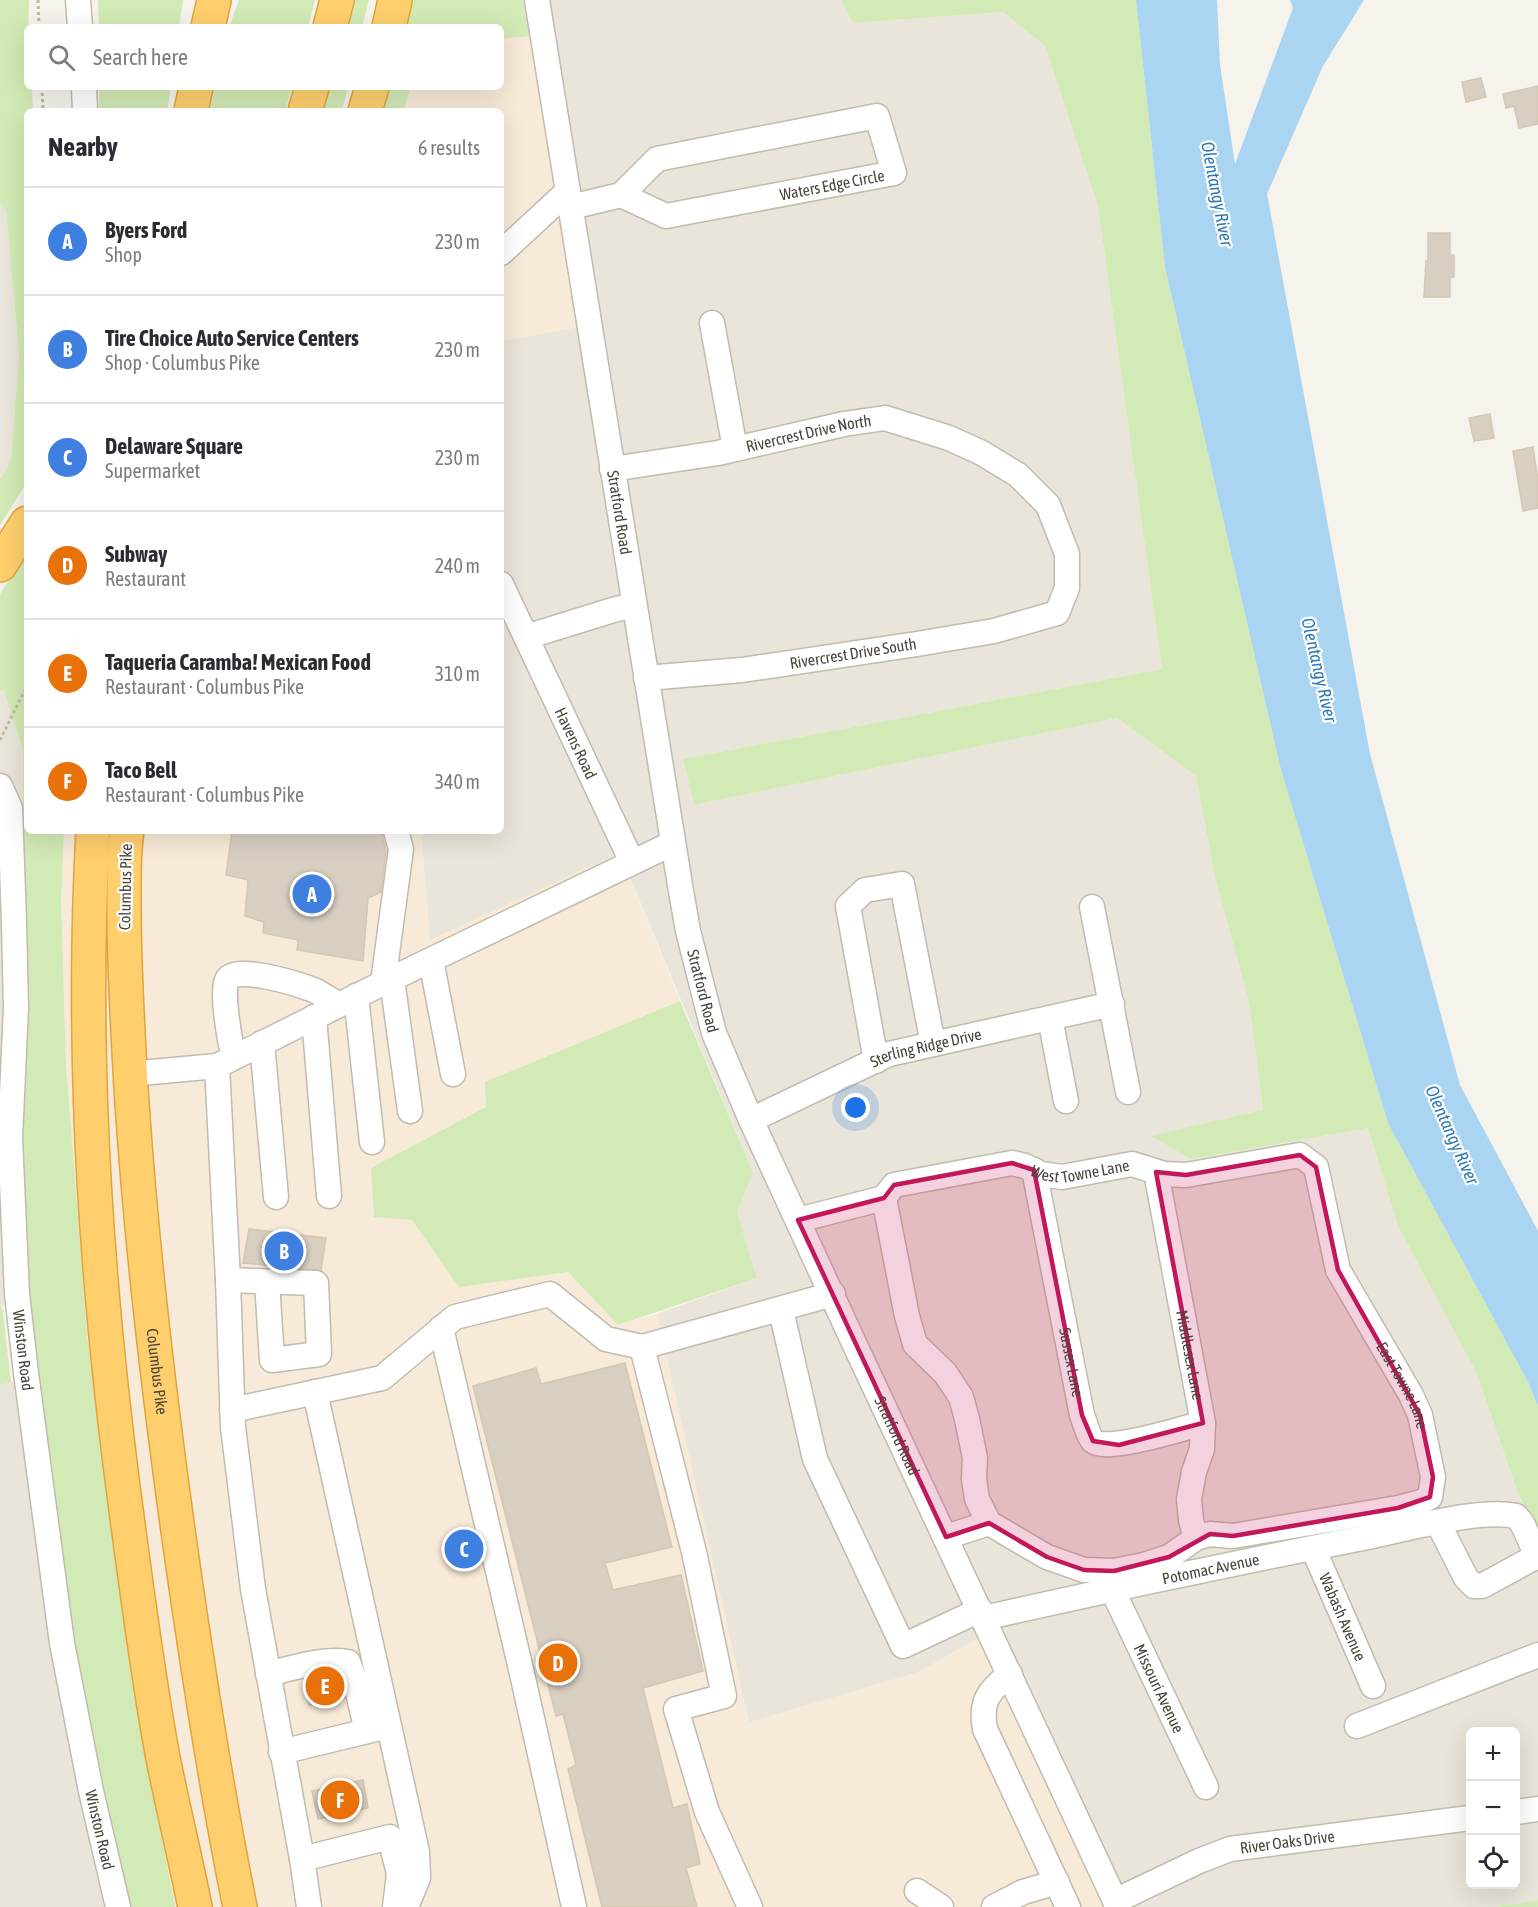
<!DOCTYPE html>
<html lang="en">
<head>
<meta charset="utf-8">
<style>
  body { margin:0; font-family:"Asap Condensed",sans-serif; background:#f7f7f7; color:#2b2b33 }
  .controls { position:absolute; right:18px; bottom:18px; display:grid; overflow:hidden; border-radius:9px; box-shadow:0 6px 24px #0002 }
  .controls button { width:54px; height:54px; display:grid; place-items:center; padding:0; border:0; border-bottom:2px solid #e1e1e2; background:#fff; color:#2b2b33; font:30px sans-serif }
  .you { position:absolute; left:856px; top:1108px; width:21px; height:21px; margin:-15px; border:4px solid #fff; border-radius:50%; background:#1a73e8; box-shadow:0 0 0 9px #1a73e833 }
  .badge { display:grid; place-items:center; width:39px; height:39px; border-radius:50%; background:#db2777; color:#fff; font-size:20px; font-weight:700 }
  .pin { position:absolute; translate:-50% -50%; border:3px solid #fff; box-shadow:0 2px 6px #0006 }
  .list { margin:0; padding:0; list-style:none }
  h2 { display:flex; justify-content:space-between; align-items:center; height:78px; margin:0; padding:0 24px; font-size:26px }
  h2 small { font-size:20px; font-weight:400; color:#7c7c81 }
  .list li { display:grid; grid-template-columns:39px 1fr auto; gap:18px; align-items:center; box-sizing:border-box; height:108px; padding:0 24px; border-top:2px solid #e1e1e2 }
  .list b { display:block; font-size:22px; white-space:nowrap }
  .list p { margin:0; font-size:20px; white-space:nowrap; color:#7c7c81 }
  .list em { font-size:20px; font-style:normal; color:#7c7c81 }
  .icon { flex:none; width:33px; height:33px; fill:none; stroke:currentColor; stroke-width:2; stroke-linecap:round; stroke-linejoin:round }
  .map { position:relative; flex:none; width:1538px; height:1907px; overflow:hidden }
  .search { position:absolute; background:#fff; box-shadow:0 6px 24px #0002; left:24px; top:24px; width:480px; height:66px; display:flex; align-items:center; gap:15px; box-sizing:border-box; padding:0 21px; border-radius:9px; color:#7c7c81; font-size:22px }
  .panel { position:absolute; background:#fff; box-shadow:0 6px 24px #0002; left:24px; top:108px; width:480px; height:726px; border-radius:9px }
  .map>svg:first-child { display:block }
  .residential { fill:#eae5da; fill-rule:evenodd }
  .commercial { fill:#f7ead8 }
  .green { fill:#d2eab5 }
  .water { fill:#a9d4f2 }
  .building { fill:#d8cfc1; stroke:#d3c7b4; stroke-width:1.5 }
  .lines { fill:none; stroke-linecap:round; stroke-linejoin:round }
  .minor-casing { stroke:#c2bbae; stroke-width:27 }
  .highway-casing { stroke:#e0a43c; stroke-width:36 }
  .path { stroke:#c4b79f; stroke-width:3; stroke-dasharray:3 3; stroke-linecap:butt }
  .minor { stroke:#fff; stroke-width:24 }
  .highway { stroke:#ffcf6e; stroke-width:33 }
  .marked { fill:#c2185b; fill-opacity:0.2; stroke:#c2185b; stroke-width:4.5; stroke-linejoin:round }
  .labels { text-anchor:middle; stroke-width:4.5; stroke-linejoin:round; paint-order:stroke }
  .street-label { font-size:16px; fill:#4b4439; stroke:#fff }
  .water-label { font-size:18px; font-style:italic; fill:#2e7ab2; stroke:#fff }
</style>
</head>
<body>
<div class="map">
<svg width="1538" height="1907" viewBox="0 0 1538 1907">
  <rect width="100%" height="100%" fill="#f6f3ec"/>
  <g class="residential">
    <path d="M522,0H841L853,23L1003,12L1045,46L1098,206L1162,669L683,759L694,805L1117,718L1196,776L1215,877L1249,1002L1263,1111L1152,1136L1191,1159L1368,1128L1398,1226L1478,1376L1516,1488L1538,1538V1900L1497,1907H1107L982,1636L919,1672L749,1723L657,1314L757,1278L737,1212L753,1173L620,853L430,940L421,831H501V341L578,327ZM1470,1732H1516V1884H1470Z"/>
    <path d="M0,203L6,211L19,355L11,458L7,469L0,477Z"/>
    <path d="M4,688L23,750L21,1181L30,1294L0,1307V692Z"/>
    <path d="M37,1374L129,1907H0V1385Z"/>
  </g>
  <g class="commercial">
    <path d="M529,36L578,327L501,341V111H403L411,87H501V39Z"/>
    <path d="M64,831H421L430,940L620,853L680,1001L486,1082L487,1107L371,1168L412,1220L460,1287L568,1272L618,1325L657,1314L749,1722L919,1672L982,1636L1107,1907H175L143,1738L87,1335L66,1064L61,901Z"/>
  </g>
  <g class="green">
    <path d="M0,0H29L27,87H32L33,111H27V482L0,525V478L7,469L11,458L19,355L6,211L0,203Z"/>
    <path d="M98,0H183L179,27H99Z"/>
    <path d="M239,0H315L308,27H229Z"/>
    <path d="M348,0H369L362,27H342Z"/>
    <path d="M403,0H522L529,36L501,39V27H396Z"/>
    <path d="M841,0H1136L1165,267L1281,770L1388,1123L1529,1384L1538,1406V1538L1516,1488L1478,1376L1398,1226L1368,1128L1191,1159L1151,1136L1263,1110L1249,1002L1215,877L1196,776L1117,718L694,805L683,759L1162,669L1098,206L1045,46L1003,12L853,23Z"/>
    <path d="M99,87H171L167,111H99Z"/>
    <path d="M215,87H292L285,111H210Z"/>
    <path d="M327,87H348L342,111H319Z"/>
    <path d="M383,87H411L403,111H377Z"/>
    <path d="M27,551V831H64L61,901L66,1064L87,1335L143,1738L175,1907H129L93,1750L61,1558L37,1374L21,1181L23,750L4,689L0,692V594Z"/>
    <path d="M680,1001L753,1173L737,1212L757,1278L618,1325L568,1272L459,1287L412,1220L374,1217L371,1168L486,1107L485,1082Z"/>
    <path d="M2,1306L11,1382L0,1385V1307Z"/>
    <path d="M1538,1900V1907H1497Z"/>
  </g>
  <path class="water" d="M1136,0H1217L1220,65L1235,164L1293,8L1290,0H1364L1323,66L1267,194L1370,754L1460,1085L1538,1231V1406L1529,1384L1388,1123L1281,770L1165,267Z"/>
  <g class="building">
    <path d="M1481,78L1486,97L1466,102L1462,82Z"/>
    <path d="M1538,86V124L1519,128L1514,106L1506,108L1503,94Z"/>
    <path d="M1428,233H1450V255H1454V277H1450V297H1424L1426,261H1428Z"/>
    <path d="M1490,414L1494,438L1474,441L1469,418Z"/>
    <path d="M1533,447L1538,481V508L1523,511L1513,451Z"/>
    <path d="M232,831H359L382,834L386,850L381,892L368,898L363,961L297,950L298,940L263,933L264,922L245,916L248,880L226,875Z"/>
    <path d="M249,1229L326,1238L321,1270L243,1263Z"/>
    <path d="M625,1363L672,1547L605,1563L613,1590L681,1575L703,1671L643,1688L673,1808L687,1804L700,1864L686,1868L697,1907H602L568,1769L576,1765L563,1714L556,1716L473,1386L536,1368L541,1384Z"/>
    <path d="M338,1675L345,1698L309,1705L304,1680Z"/>
    <path d="M363,1780L368,1808L318,1819L312,1791Z"/>
  </g>
  <g class="lines">
    <defs>
      <g id="minor">
        <path d="M78,0L80,27"/>
        <path id="s1" d="M537,0L681,891L688,931L714,1033L751,1120L854,1343L1118,1907"/>
        <path d="M84,87L85,111"/>
        <path id="s2" d="M571,207L621,195L666,216L894,173L877,116L657,159L621,195"/>
        <path d="M501,253L568,191"/>
        <path d="M712,323L735,449"/>
        <path id="s3" d="M612,469L718,453L844,424L885,418L949,438L982,453L1018,475L1048,505L1067,554V588L1057,613L994,631L917,644L742,670L646,678"/>
        <path id="s4" d="M501,584L632,862"/>
        <path d="M526,637L613,610L634,605"/>
        <path id="s5" d="M0,786L10,808L14,923L16,1008L10,1138L17,1294L26,1373L62,1643L91,1791L118,1907"/>
        <path d="M1092,907L1128,1092"/>
        <path d="M431,960L453,1074"/>
        <path d="M392,979L410,1111"/>
        <path d="M383,983L401,849L396,831"/>
        <path d="M356,996L372,1142"/>
        <path d="M314,1017L329,1196"/>
        <path d="M1050,1018L1066,1101"/>
        <path d="M262,1043L276,1197"/>
        <path d="M234,1057C230,1043 221,992 227,980C235,964 297,984 311,989C320,992 330,1000 339,1005"/>
        <path d="M876,1061L848,906L865,890L902,884L933,1044"/>
        <path d="M217,1066L383,983L673,843"/>
        <path d="M130,1074L217,1066L228,1280L233,1427L253,1589L302,1859L390,1837L399,1874L395,1907"/>
        <path id="s6" d="M751,1120L889,1054L1112,1004"/>
        <path id="s7" d="M1034,1170L1082,1415C1085,1422 1088,1436 1093,1441C1106,1453 1185,1428 1203,1423"/>
        <path id="s8" d="M1156,1172L1203,1423L1202,1449L1194,1472L1189,1499L1191,1520L1196,1538"/>
        <path id="s9" d="M798,1220L884,1198L894,1185L1012,1163L1025,1166L1041,1174L1062,1177L1132,1164L1164,1174L1186,1175L1300,1155L1316,1167L1338,1270L1411,1395L1420,1415L1433,1477L1430,1497L1421,1502L1398,1508L1233,1536L1210,1534L1196,1538L1169,1557L1144,1565L1114,1571L1084,1570L1047,1557L989,1523L977,1499L974,1479L975,1458L967,1419L961,1397L945,1373L915,1344L907,1316L884,1198"/>
        <path d="M228,1280L316,1283L319,1354L272,1360L267,1282"/>
        <path d="M781,1310L815,1459L903,1646L980,1610"/>
        <path d="M441,1328L523,1678L574,1907"/>
        <path d="M642,1347L694,1552L724,1696L676,1709L707,1812L750,1907"/>
        <path d="M315,1392L417,1852L418,1878L406,1907"/>
        <path d="M232,1410L382,1378L455,1317L550,1294L606,1339L642,1347L833,1294"/>
        <path d="M1438,1523L1466,1578L1474,1586H1482L1537,1556"/>
        <path d="M946,1537L989,1523"/>
        <path id="s10" d="M1313,1548L1373,1686"/>
        <path id="s11" d="M1112,1589L1206,1787"/>
        <path id="s12" d="M984,1618C1111,1589 1239,1562 1368,1537C1407,1529 1479,1508 1516,1516L1522,1523L1538,1558"/>
        <path d="M268,1674C293,1668 322,1658 348,1662L355,1680L367,1731"/>
        <path d="M1010,1674C988,1691 980,1702 985,1729L1068,1907"/>
        <path d="M1357,1726L1538,1655"/>
        <path d="M281,1752L384,1727"/>
        <path d="M1516,1812L1538,1809"/>
        <path d="M302,1859L309,1907"/>
        <path d="M917,1891L941,1907"/>
        <path id="s13" d="M1115,1901L1199,1861L1230,1849L1470,1818"/>
        <path d="M994,1907L1023,1892L1057,1882"/>
      </g>
      <g id="highway">
        <path d="M208,27L214,0"/>
        <path d="M330,27L337,0"/>
        <path d="M389,27L395,0"/>
        <path d="M191,111L196,87"/>
        <path d="M305,111L312,87"/>
        <path d="M365,111L372,87"/>
        <path d="M0,565L27,523"/>
        <path d="M93,831C80,1065 97,1299 129,1532C139,1607 149,1683 163,1758C173,1808 185,1857 195,1907"/>
        <path id="s14" d="M127,831C123,856 124,882 124,907C124,972 128,1038 132,1103C142,1254 160,1403 181,1552C198,1671 216,1789 240,1907"/>
      </g>
    </defs>
    <use href="#minor" class="minor-casing"/>
    <use href="#highway" class="highway-casing"/>
    <g class="path">
      <path d="M38,0L39,27"/>
      <path d="M42,87L43,111"/>
      <path d="M0,740L27,686"/>
    </g>
    <use href="#minor" class="minor"/>
    <use href="#highway" class="highway"/>
  </g>
  <path class="marked" d="M1300,1155L1316,1167L1338,1270L1420,1415L1433,1477L1430,1497L1398,1508L1233,1536L1210,1534L1169,1557L1114,1571L1084,1570L1047,1557L989,1523L946,1537L798,1220L884,1198L894,1185L1012,1163L1034,1170L1082,1415L1093,1441L1119,1445L1203,1423L1156,1172L1186,1175Z"/>
  <g class="labels">
    <g class="street-label">
      <text dy="6" stroke="none"><textPath href="#s2" startOffset="270">Waters Edge Circle</textPath></text>
      <text dy="6" stroke="none"><textPath href="#s3" startOffset="200">Rivercrest Drive North</textPath></text>
      <text dy="6" stroke="none"><textPath href="#s1" startOffset="519">Stratford Road</textPath></text>
      <text transform="translate(853 653) rotate(-9)" y="6">Rivercrest Drive South</text>
      <text dy="6" stroke="none"><textPath href="#s4" startOffset="176">Havens Road</textPath></text>
      <text transform="translate(125 887) rotate(-89)" y="6">Columbus Pike</text>
      <text dy="6" stroke="none"><textPath href="#s1" startOffset="1005">Stratford Road</textPath></text>
      <text dy="6" stroke="none"><textPath href="#s6" startOffset="190">Sterling Ridge Drive</textPath></text>
      <text dy="6" stroke="none"><textPath href="#s9" startOffset="296">West Towne Lane</textPath></text>
      <text dy="6" stroke="none"><textPath href="#s5" startOffset="567">Winston Road</textPath></text>
      <text dy="6" stroke="none"><textPath href="#s8" startOffset="186">Middlesex Lane</textPath></text>
      <text dy="6" stroke="none"><textPath href="#s7" startOffset="196">Sussex Lane</textPath></text>
      <text dy="6" stroke="none"><textPath href="#s14" startOffset="542">Columbus Pike</textPath></text>
      <text dy="6" stroke="none"><textPath href="#s9" startOffset="778">East Towne Lane</textPath></text>
      <text dy="6" stroke="none"><textPath href="#s1" startOffset="1491">Stratford Road</textPath></text>
      <text dy="6" stroke="none"><textPath href="#s12" startOffset="232">Potomac Avenue</textPath></text>
      <text dy="6" stroke="none"><textPath href="#s10" startOffset="75">Wabash Avenue</textPath></text>
      <text dy="6" stroke="none"><textPath href="#s11" startOffset="110">Missouri Avenue</textPath></text>
      <text dy="6" stroke="none"><textPath href="#s5" startOffset="1053">Winston Road</textPath></text>
      <text dy="6" stroke="none"><textPath href="#s13" startOffset="184">River Oaks Drive</textPath></text>
    </g>
    <g class="water-label">
      <text transform="translate(1217 194) rotate(79)" y="6">Olentangy River</text>
      <text transform="translate(1319 670) rotate(77)" y="6">Olentangy River</text>
      <text transform="translate(1452 1135) rotate(66)" y="6">Olentangy River</text>
    </g>
  </g>
</svg>
<div class="controls">
<button>+</button>
<button>−</button>
<button><svg class="icon" aria-label="locate" viewBox="0 0 24 24"><circle cx="12" cy="12" r="6"/><path d="M12 2v4M12 18v4M2 12h4M18 12h4"/></svg></button>
</div>
<div class="you"></div>
<div class="pin badge" style="left:312px;top:894px;background:#3f7fe0">A</div>
<div class="pin badge" style="left:284px;top:1251px;background:#3f7fe0">B</div>
<div class="pin badge" style="left:464px;top:1549px;background:#3f7fe0">C</div>
<div class="pin badge" style="left:558px;top:1663px;background:#e8710a">D</div>
<div class="pin badge" style="left:325px;top:1686px;background:#e8710a">E</div>
<div class="pin badge" style="left:340px;top:1800px;background:#e8710a">F</div>
<div class="search"><svg class="icon" aria-label="search" viewBox="0 0 24 24"><circle cx="10" cy="10" r="6"/><path d="M15 15l6 6"/></svg>Search here</div>
<section class="panel">
<h2>Nearby<small>6 results</small></h2>
<ul class="list">
<li><span class="badge" style="background:#3f7fe0">A</span><div><b>Byers Ford</b><p>Shop</p></div><em>230 m</em></li>
<li><span class="badge" style="background:#3f7fe0">B</span><div><b>Tire Choice Auto Service Centers</b><p>Shop · Columbus Pike</p></div><em>230 m</em></li>
<li><span class="badge" style="background:#3f7fe0">C</span><div><b>Delaware Square</b><p>Supermarket</p></div><em>230 m</em></li>
<li><span class="badge" style="background:#e8710a">D</span><div><b>Subway</b><p>Restaurant</p></div><em>240 m</em></li>
<li><span class="badge" style="background:#e8710a">E</span><div><b>Taqueria Caramba! Mexican Food</b><p>Restaurant · Columbus Pike</p></div><em>310 m</em></li>
<li><span class="badge" style="background:#e8710a">F</span><div><b>Taco Bell</b><p>Restaurant · Columbus Pike</p></div><em>340 m</em></li>
</ul>
</section>
</div>
</body>
</html>
